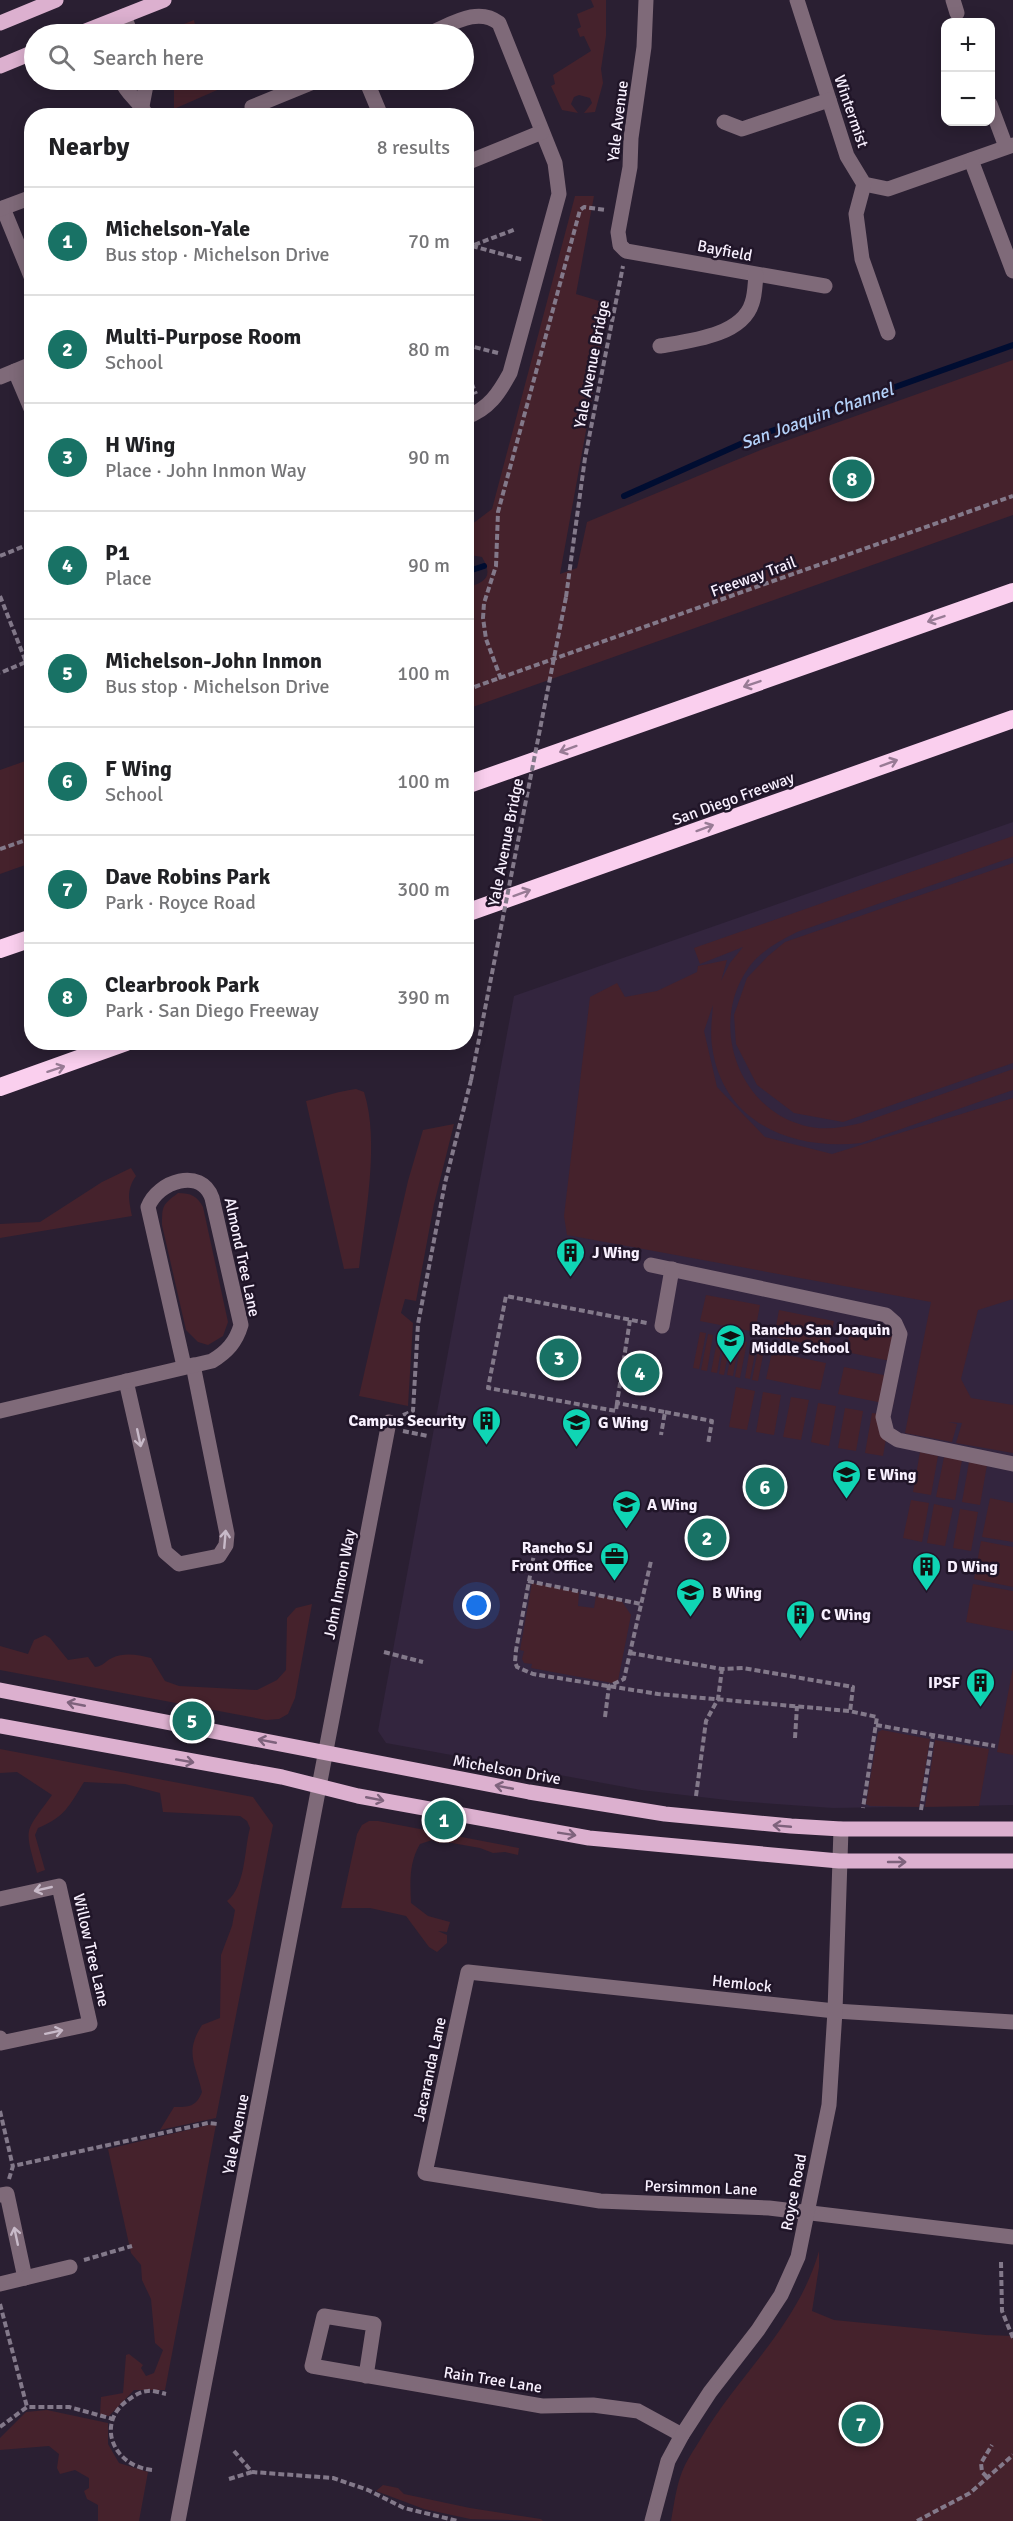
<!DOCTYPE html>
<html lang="en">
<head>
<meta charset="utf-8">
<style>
  body { margin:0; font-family:Signika,sans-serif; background:#f6f6f6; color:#202124 }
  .controls { position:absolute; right:18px; top:18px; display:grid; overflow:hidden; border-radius:12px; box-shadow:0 3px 15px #0003 }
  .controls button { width:54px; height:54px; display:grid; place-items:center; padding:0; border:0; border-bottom:2px solid #e0e0e0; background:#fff; color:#202124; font:30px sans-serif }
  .you { position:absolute; left:477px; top:1606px; width:21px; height:21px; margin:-15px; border:4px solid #fff; border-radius:50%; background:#1a73e8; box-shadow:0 0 0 9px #1a73e833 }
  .badge { display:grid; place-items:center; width:39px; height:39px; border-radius:50%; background:#187265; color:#fff; font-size:20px; font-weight:700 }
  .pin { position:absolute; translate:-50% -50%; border:3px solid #fff; box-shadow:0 2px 6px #0006 }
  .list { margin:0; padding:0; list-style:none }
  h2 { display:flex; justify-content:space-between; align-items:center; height:78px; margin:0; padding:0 24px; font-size:26px }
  h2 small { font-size:20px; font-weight:400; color:#757577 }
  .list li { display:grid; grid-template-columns:39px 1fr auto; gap:18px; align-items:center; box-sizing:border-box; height:108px; padding:0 24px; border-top:2px solid #e0e0e0 }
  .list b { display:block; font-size:22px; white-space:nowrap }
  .list p { margin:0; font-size:20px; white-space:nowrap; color:#757577 }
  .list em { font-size:20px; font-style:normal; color:#757577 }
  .icon { flex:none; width:33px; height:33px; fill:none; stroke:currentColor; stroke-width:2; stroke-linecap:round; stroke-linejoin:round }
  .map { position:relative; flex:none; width:1013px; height:2521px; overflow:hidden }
  .search { position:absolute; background:#fff; box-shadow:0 3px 15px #0003; left:24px; top:24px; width:450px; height:66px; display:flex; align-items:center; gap:15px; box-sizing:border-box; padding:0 21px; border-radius:33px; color:#757577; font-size:22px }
  .panel { position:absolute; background:#fff; box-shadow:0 3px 15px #0003; left:24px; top:108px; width:450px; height:942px; border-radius:24px }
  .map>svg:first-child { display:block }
  .built { fill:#33253e }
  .green { fill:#45222c }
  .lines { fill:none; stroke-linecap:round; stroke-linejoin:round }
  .stream { stroke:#000d31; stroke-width:6 }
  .path { stroke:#83798a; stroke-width:4; stroke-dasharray:6 3; stroke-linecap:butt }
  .minor { stroke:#7f6a79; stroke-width:15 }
  .major { stroke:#dcb0cf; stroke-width:15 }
  .highway { stroke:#facfee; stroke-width:18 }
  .path-bridge { stroke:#83798a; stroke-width:4; stroke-dasharray:6 3; stroke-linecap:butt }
  .oneway { stroke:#987b95 }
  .oneway2 { stroke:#c8bac9 }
  .oneway3 { stroke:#7e627c }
  .labels { text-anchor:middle; stroke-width:5; stroke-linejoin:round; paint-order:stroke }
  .street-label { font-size:16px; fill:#f8f0fe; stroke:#201528 }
  .poi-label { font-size:16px; font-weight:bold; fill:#f8f0fe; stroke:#201528; text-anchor:start }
  .water-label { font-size:18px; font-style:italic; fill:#b3d0f8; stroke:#201528 }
</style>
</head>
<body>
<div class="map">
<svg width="1013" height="2521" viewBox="0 0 1013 2521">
  <rect width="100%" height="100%" fill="#2a1f32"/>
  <path class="built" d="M1013,822V1805L833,1808L735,1801L641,1790L386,1743L378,1731L514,996Z"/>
  <g class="green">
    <path d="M591,0H606V36L601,69L603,83L595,112L584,113L592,103L590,98L579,95L574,97L571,104L578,113L562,110L551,86L555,84L553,75L591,51L584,36L580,37L577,29L581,27L577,14L594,7Z"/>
    <path d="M194,20L197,34H159Z"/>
    <path d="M164,80H221L224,87L174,109V84L166,85Z"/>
    <path d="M575,196H594L576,294L609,304L560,574L577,568L587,522L763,449L1013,360V515L467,709V588C485,581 494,578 482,557L470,555L467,550V528L492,509Z"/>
    <path d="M31,759V863L0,874V770Z"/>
    <path d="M1013,836V857L797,932C779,941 761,951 749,967C709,1022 736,1106 802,1125C821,1131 842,1128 861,1123L1013,1069V1090L861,1143C793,1151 722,1123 712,1046C710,1032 712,1019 713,1005L704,1031L717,1087L765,1137L832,1154L1013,1098V1299L978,1310L961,1379L971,1398L1013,1405V1453L956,1443L962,1423L948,1422L957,1424L952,1442L905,1433L931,1302L567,1235L564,1216L590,997L617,983L625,997L657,991L697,972L698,966L727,960L721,981L730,963L743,947L700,964L694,948Z"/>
    <path d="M1013,863V1063L843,1122L794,1113L757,1085L736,1044L734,1015L747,978L768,956L785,942Z"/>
    <path d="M356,1089L364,1092C380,1142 365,1216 359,1268L344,1269L306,1101C323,1097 339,1091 356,1089Z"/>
    <path d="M454,1124L434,1204L416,1301L405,1299L401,1313L413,1323L408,1406L359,1396L408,1181L423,1130Z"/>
    <path d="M131,1168L136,1176C126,1190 129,1200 132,1216L0,1238V1224L40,1222L102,1182Z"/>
    <path d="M178,1193C191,1193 197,1196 203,1207L228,1322L223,1336L208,1345L198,1342L186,1330L162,1225C162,1206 162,1205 178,1193Z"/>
    <path d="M706,1295L760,1305L755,1332L700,1321Z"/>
    <path d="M779,1310L834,1321L828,1348L774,1337Z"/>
    <path d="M851,1325L906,1335L900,1363L846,1352Z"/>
    <path d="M700,1332L706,1333L699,1369L693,1368Z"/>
    <path d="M708,1334L713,1335L707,1371L701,1370Z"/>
    <path d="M718,1336L723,1337L717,1373L711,1372Z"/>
    <path d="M725,1338L731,1339L724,1375L719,1374Z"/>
    <path d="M734,1339L739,1340L733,1376L727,1375Z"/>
    <path d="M741,1341L747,1342L740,1378L735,1377Z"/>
    <path d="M751,1342L757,1343L750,1379L745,1378Z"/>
    <path d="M759,1344L765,1345L758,1381L752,1380Z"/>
    <path d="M772,1352L826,1363L820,1390L766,1379Z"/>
    <path d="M844,1367L898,1378L893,1405L838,1394Z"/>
    <path d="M736,1387L755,1391L747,1430L729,1427Z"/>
    <path d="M763,1392L781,1395L774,1435L756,1432Z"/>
    <path d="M791,1397L809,1400L801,1440L783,1437Z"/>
    <path d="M818,1403L836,1406L829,1446L811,1442Z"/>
    <path d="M845,1408L863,1411L856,1451L838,1448Z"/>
    <path d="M872,1413L890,1416L883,1456L865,1453Z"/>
    <path d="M920,1452L938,1456L931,1495L913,1492Z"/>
    <path d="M944,1457L962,1460L955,1500L936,1497Z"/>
    <path d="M969,1462L987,1465L980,1505L962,1502Z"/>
    <path d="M990,1498L1013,1503V1542L982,1537Z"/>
    <path d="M911,1500L929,1503L922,1542L903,1538Z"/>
    <path d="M934,1504L953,1508L945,1546L927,1543Z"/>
    <path d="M960,1509L978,1512L971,1551L953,1548Z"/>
    <path d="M981,1541L1013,1547V1587L974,1579Z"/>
    <path d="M532,1583L579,1592L578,1606L594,1608L596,1596L621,1600L631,1615L618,1681L612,1683L531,1668L532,1664L524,1663L522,1659L524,1651L520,1650Z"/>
    <path d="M973,1584L1013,1591V1631L966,1622Z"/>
    <path d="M312,1604L295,1698L288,1714L279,1719L266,1720L0,1670V1646L28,1654L34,1640L45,1635L50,1638L68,1660L88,1657L95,1667C104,1666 105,1661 112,1658C125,1652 138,1655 151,1658L165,1681L179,1686L257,1690L277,1680L286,1670L287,1618L296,1608Z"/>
    <path d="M1013,1667V1755L997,1752Z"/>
    <path d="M882,1730L930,1739L919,1807L870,1806L866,1804L878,1732Z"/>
    <path d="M935,1740L989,1749L979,1806L925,1807Z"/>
    <path d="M0,1749L253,1797L273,1825L216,2118L160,2130L174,2107C189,2107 196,2107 202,2092C196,2064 184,2053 202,2025L220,2018L221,1955L232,1926L235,1910L227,1901C246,1886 244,1850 250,1828L247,1821L240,1816L163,1812L160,1793L125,1784L84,1782C69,1806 65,1817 38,1828L35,1835L45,1870L37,1873C24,1826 24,1834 52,1795L17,1772L0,1773Z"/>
    <path d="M369,1821H378L519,1848L518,1855L505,1852L493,1853L480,1848L452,1843H439L432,1840L420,1844C409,1863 410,1881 411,1903L428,1916L450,1922L447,1932L438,1931L447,1935V1943L437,1952L429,1947L406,1916L370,1908H341L357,1834L362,1825Z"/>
    <path d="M208,2125H216L165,2390H134L109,2416L100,2415L101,2397L123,2393L126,2355L129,2354L143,2365L141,2368L146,2376L154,2373L163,2350L155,2343L151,2299L142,2280L141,2265L131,2253L108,2149Z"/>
    <path d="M819,2251V2267L812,2311L834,2320L986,2335L1013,2336V2521H671C674,2505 676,2487 682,2472C686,2461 694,2450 700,2440C738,2375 798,2326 819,2251Z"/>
    <path d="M47,2410L108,2423V2444L119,2463L148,2472L139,2521H98V2505L87,2499L84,2491L89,2488V2478L75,2470L60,2474L57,2468L59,2454L49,2446L0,2450V2438L26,2412Z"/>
    <path d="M383,2485L398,2488L404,2494L470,2508L541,2519L543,2521L470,2519L424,2509L376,2491Z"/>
  </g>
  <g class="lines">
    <g class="stream">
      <path d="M624,496L763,434L1013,345"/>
      <path d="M466,572L484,566"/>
    </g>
    <g class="path">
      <path d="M472,246L524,260"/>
      <path d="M466,248L516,229"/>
      <path d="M466,345L498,353"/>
      <path d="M466,358L471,369L469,377L476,394"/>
      <path d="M0,556L32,543"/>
      <path d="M0,596L26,662L0,673"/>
      <path d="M566,597L585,458L623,266"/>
      <path d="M501,679L486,639L483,618L484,603L496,566L498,512L580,210L584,207L606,210"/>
      <path d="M466,690L1013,496"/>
      <path d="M0,849L32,838"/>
      <path d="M630,1320L617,1403L665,1412L661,1435"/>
      <path d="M617,1403L616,1411L488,1388L506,1296L647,1323"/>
      <path d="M665,1412L712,1421L708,1444"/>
      <path d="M403,1415L413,1411L418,1324L445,1183L471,1080"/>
      <path d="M403,1431L428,1436"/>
      <path d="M535,1549L516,1650L515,1662L517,1667L533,1674L658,1694L849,1711L877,1717L863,1808"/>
      <path d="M528,1581L641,1604"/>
      <path d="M384,1652L423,1662"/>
      <path d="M630,1653L722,1669L743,1668L853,1687L850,1712"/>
      <path d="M605,1717L609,1686L624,1679L651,1561"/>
      <path d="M876,1725L995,1746"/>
      <path d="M795,1738L797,1706"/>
      <path d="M696,1796L706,1721L718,1699L722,1669"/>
      <path d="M921,1810L933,1735"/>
      <path d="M0,2111L13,2167"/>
      <path d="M9,2179L13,2166L208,2123L218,2124"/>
      <path d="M84,2260L132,2246"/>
      <path d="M1001,2262L1002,2311L1013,2338"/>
      <path d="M0,2304L27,2407"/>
      <path d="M0,2427L27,2407H69L113,2419"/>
      <path d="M234,2451L252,2472L333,2478L368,2490L404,2508L458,2521"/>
      <path d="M152,2470C112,2466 94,2421 131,2398C135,2395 142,2391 148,2391C153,2390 161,2393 166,2394"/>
      <path d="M987,2477L982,2472L981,2463L992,2445"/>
      <path d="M229,2479L252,2472"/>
      <path d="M917,2521L970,2493L1013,2455"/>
    </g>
    <g class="minor">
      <path d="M646,0L644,47L631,138L630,167L618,232L620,245L626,251L825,286"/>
      <path d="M797,0L847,156L864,184L888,189L1013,145"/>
      <path d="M953,0L957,13"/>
      <path d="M124,16L131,34"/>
      <path d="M428,34C451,25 477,6 499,23L555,163L559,194L510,373C499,393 489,409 466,417"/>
      <path d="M121,80C128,96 139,100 147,116"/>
      <path d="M366,80L381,116"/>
      <path d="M990,104L1006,147"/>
      <path d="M142,106L147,80"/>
      <path d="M252,107L318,80"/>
      <path d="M724,122L742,129L829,100"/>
      <path d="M971,160L1013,271"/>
      <path d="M466,163L542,132"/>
      <path d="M864,184L856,214L862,259L888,333"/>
      <path d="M3,208L32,279"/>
      <path d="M0,209L32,197"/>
      <path d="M660,346C689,341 742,336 752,303C755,295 755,284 756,275"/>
      <path d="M15,371L32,411"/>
      <path d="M0,377L32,364"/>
      <path d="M651,1265L886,1315L895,1323L900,1334L883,1417L887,1433L898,1440L1013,1464"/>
      <path d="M662,1326L672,1269"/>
      <path d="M126,1381L165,1552L179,1564L219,1556L226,1545L227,1534L193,1365"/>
      <path d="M0,1411L212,1361C227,1352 236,1342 241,1325L212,1198C201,1167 158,1181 148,1207L184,1366"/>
      <path d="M0,1899L59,1886L90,2024L1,2043L0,2038"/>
      <path d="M1013,2022L835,2011L468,1972L425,2173L600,2201L769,2208L1013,2237"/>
      <path d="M0,2195L7,2194L25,2278"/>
      <path d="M0,2284L70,2267"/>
      <path d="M366,2376L374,2324L324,2316L312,2366L542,2406L593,2405L638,2411L682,2435"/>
      <path d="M178,2521L389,1422"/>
      <path d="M652,2521L668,2461L682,2435L710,2392L758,2330L781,2295L798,2257L829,2105L835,2011L841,1829"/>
    </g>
    <g class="major">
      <path d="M0,23L56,0"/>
      <path d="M78,34L164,0"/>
      <path d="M0,66L34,52"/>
      <path d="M0,1690L529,1792L665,1814L791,1826L841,1829H1013"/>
      <path d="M0,1726L282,1777L358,1796L589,1838L839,1861H1013"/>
    </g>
    <g class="highway">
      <path d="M466,785L1013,592"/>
      <path d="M466,913L1013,719"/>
      <path d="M0,949L32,938"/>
      <path d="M0,1087L126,1042"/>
    </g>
    <path class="path-bridge" d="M471,1080L566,597"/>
  </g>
  <defs><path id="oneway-shaft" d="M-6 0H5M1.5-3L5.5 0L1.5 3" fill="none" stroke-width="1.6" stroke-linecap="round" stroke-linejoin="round" transform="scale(1.5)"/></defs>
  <g class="oneway">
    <use href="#oneway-shaft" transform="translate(936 619) rotate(161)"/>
    <use href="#oneway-shaft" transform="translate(752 684) rotate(161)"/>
    <use href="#oneway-shaft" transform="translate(568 749) rotate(160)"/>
    <use href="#oneway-shaft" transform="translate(889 763) rotate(-20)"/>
    <use href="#oneway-shaft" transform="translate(705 828) rotate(-20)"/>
    <use href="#oneway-shaft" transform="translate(522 893) rotate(-20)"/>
    <use href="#oneway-shaft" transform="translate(56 1069) rotate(-18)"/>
  </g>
  <g class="oneway2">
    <use href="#oneway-shaft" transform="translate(139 1438) rotate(78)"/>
    <use href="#oneway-shaft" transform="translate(225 1539) rotate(-85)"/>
    <use href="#oneway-shaft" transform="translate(43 1889) rotate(167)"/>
    <use href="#oneway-shaft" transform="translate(54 2032) rotate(-12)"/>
    <use href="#oneway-shaft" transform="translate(16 2236) rotate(-102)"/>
  </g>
  <g class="oneway3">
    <use href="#oneway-shaft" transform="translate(76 1704) rotate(-169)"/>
    <use href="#oneway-shaft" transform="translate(267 1741) rotate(-169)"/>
    <use href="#oneway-shaft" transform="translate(185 1761) rotate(10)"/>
    <use href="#oneway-shaft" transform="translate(504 1787) rotate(-169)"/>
    <use href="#oneway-shaft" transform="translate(375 1799) rotate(11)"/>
    <use href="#oneway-shaft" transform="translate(782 1826) rotate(-175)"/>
    <use href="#oneway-shaft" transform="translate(567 1834) rotate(9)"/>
    <use href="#oneway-shaft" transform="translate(897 1862)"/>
  </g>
  <defs>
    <symbol id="building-pin" viewBox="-11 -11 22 30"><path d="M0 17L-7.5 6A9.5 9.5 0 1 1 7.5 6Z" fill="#0fd5b4" stroke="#201528"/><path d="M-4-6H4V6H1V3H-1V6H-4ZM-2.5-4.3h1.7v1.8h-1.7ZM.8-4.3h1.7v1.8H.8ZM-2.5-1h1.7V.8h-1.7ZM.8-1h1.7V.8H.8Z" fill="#111"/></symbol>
    <symbol id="school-pin" viewBox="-11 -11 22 30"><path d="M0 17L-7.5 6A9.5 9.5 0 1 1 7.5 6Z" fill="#0fd5b4" stroke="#201528"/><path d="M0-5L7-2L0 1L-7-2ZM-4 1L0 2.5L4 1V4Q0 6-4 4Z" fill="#111"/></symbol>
    <symbol id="office-pin" viewBox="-11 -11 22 30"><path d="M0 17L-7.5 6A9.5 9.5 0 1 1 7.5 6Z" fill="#0fd5b4" stroke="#201528"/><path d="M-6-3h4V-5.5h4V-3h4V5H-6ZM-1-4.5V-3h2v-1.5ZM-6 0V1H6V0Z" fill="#111"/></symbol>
  </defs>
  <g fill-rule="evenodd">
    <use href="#building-pin" x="554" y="1236" width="33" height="45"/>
    <use href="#school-pin" x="714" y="1322" width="33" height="45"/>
    <use href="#building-pin" x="470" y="1404" width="33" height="45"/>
    <use href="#school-pin" x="560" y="1406" width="33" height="45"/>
    <use href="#school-pin" x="830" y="1458" width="33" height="45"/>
    <use href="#school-pin" x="610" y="1488" width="33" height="45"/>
    <use href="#office-pin" x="598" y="1540" width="33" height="45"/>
    <use href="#building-pin" x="910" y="1550" width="33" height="45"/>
    <use href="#school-pin" x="674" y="1576" width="33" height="45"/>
    <use href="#building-pin" x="784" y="1598" width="33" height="45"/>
    <use href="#building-pin" x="964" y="1666" width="33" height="45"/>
  </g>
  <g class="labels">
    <g class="street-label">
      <text transform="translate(852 111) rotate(71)" y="6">Wintermist</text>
      <text transform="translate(617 121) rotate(-83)" y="6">Yale Avenue</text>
      <text transform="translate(725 250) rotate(11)" y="6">Bayfield</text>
      <text transform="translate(591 364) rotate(-79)" y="6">Yale Avenue Bridge</text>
      <text transform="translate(753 576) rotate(-20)" y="6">Freeway Trail</text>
      <text transform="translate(733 798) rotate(-20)" y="6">San Diego Freeway</text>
      <text transform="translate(505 842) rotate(-79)" y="6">Yale Avenue Bridge</text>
      <text transform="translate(243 1257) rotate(78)" y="6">Almond Tree Lane</text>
      <text transform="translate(339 1584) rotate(-79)" y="6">John Inmon Way</text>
      <text transform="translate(507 1769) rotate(10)" y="6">Michelson Drive</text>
      <text transform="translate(92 1950) rotate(77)" y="6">Willow Tree Lane</text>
      <text transform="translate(742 1983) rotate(6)" y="6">Hemlock</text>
      <text transform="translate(429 2069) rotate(-78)" y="6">Jacaranda Lane</text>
      <text transform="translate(235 2134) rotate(-79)" y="6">Yale Avenue</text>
      <text transform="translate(701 2187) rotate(2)" y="6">Persimmon Lane</text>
      <text transform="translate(793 2192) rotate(-79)" y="6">Royce Road</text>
      <text transform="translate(493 2379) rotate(9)" y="6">Rain Tree Lane</text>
    </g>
    <g class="poi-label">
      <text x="592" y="1258">J Wing</text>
      <text x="751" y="1335">Rancho San Joaquin<tspan x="751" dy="18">Middle School</tspan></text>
      <text x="466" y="1426" text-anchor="end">Campus Security</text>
      <text x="598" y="1428">G Wing</text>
      <text x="867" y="1480">E Wing</text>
      <text x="647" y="1510">A Wing</text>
      <text x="593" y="1553" text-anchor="end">Rancho SJ<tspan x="593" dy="18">Front Office</tspan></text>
      <text x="947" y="1572">D Wing</text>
      <text x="712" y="1598">B Wing</text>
      <text x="821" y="1620">C Wing</text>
      <text x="960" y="1688" text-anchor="end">IPSF</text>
    </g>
    <g class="water-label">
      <text transform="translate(817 416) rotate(-20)" y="6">San Joaquin Channel</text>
    </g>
  </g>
</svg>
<div class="controls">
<button>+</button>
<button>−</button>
</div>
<div class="you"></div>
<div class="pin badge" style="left:444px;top:1820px">1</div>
<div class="pin badge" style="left:707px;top:1538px">2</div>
<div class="pin badge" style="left:559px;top:1358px">3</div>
<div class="pin badge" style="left:640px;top:1373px">4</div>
<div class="pin badge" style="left:192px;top:1721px">5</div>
<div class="pin badge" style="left:765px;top:1487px">6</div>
<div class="pin badge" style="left:861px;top:2424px">7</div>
<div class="pin badge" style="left:852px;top:479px">8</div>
<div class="search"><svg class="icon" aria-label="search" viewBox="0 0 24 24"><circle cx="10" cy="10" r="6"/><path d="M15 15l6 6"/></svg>Search here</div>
<section class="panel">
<h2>Nearby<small>8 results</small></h2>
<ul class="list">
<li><span class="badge">1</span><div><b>Michelson-Yale</b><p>Bus stop · Michelson Drive</p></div><em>70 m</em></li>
<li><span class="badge">2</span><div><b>Multi-Purpose Room</b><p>School</p></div><em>80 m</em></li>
<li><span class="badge">3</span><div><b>H Wing</b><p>Place · John Inmon Way</p></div><em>90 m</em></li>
<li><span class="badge">4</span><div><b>P1</b><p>Place</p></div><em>90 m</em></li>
<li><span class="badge">5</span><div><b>Michelson-John Inmon</b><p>Bus stop · Michelson Drive</p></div><em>100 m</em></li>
<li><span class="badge">6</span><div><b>F Wing</b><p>School</p></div><em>100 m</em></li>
<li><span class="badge">7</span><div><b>Dave Robins Park</b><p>Park · Royce Road</p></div><em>300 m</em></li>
<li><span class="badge">8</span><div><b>Clearbrook Park</b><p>Park · San Diego Freeway</p></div><em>390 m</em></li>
</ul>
</section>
</div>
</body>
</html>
